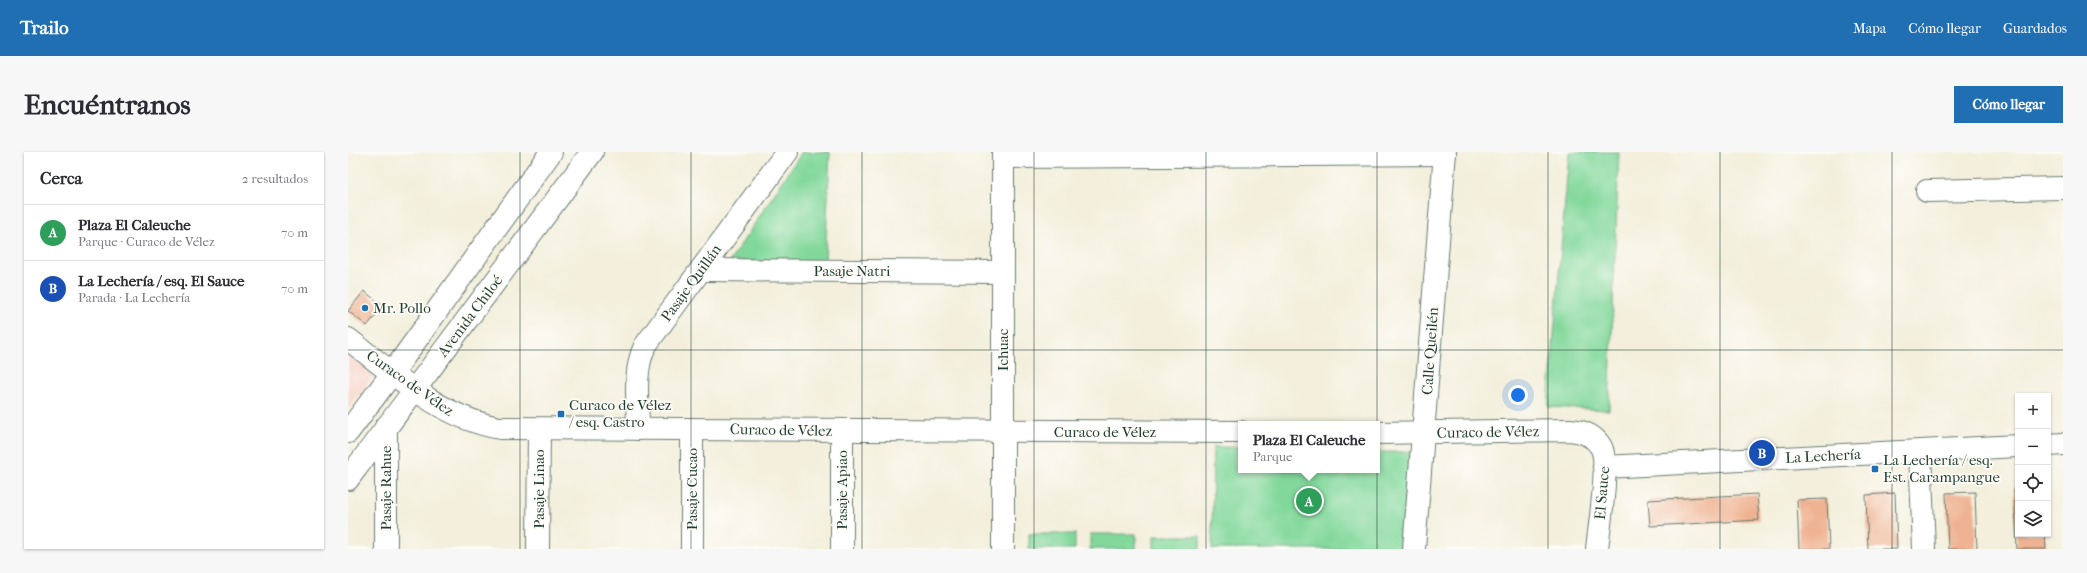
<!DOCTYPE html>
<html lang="es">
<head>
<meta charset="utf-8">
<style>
  body { margin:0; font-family:"IM FELL French Canon",serif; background:#f7f7f7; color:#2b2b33 }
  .controls { position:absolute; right:12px; bottom:12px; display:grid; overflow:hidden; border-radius:0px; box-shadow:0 1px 3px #0004 }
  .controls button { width:36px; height:36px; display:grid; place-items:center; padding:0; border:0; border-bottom:1px solid #e1e1e2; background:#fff; color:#2b2b33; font:20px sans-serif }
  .you { position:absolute; left:1170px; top:243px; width:14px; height:14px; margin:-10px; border:3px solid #fff; border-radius:50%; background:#1a73e8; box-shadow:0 0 0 6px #1a73e833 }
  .badge { display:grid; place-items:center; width:26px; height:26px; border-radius:50%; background:#1f6fb2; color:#fff; font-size:13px; font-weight:700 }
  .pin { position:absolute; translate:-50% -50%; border:2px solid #fff; box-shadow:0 1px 4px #0006 }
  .popup { position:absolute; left:890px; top:269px; width:142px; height:52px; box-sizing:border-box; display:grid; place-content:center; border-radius:0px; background:#fff; filter:drop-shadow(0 1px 3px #0005); font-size:13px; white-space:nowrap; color:#7c7c81 }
  .popup b { font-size:15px; color:#2b2b33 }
  .popup::after { content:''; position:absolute; left:50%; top:100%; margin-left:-8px; border:8px solid transparent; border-top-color:#fff }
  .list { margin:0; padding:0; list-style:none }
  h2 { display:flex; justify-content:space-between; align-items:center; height:52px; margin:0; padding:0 16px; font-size:17px }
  h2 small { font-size:13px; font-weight:400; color:#7c7c81 }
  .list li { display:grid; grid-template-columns:26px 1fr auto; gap:12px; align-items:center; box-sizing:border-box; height:56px; padding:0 16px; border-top:1px solid #e1e1e2 }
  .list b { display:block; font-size:15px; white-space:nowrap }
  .list p { margin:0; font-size:13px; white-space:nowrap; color:#7c7c81 }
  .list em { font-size:13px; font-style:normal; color:#7c7c81 }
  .icon { flex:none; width:22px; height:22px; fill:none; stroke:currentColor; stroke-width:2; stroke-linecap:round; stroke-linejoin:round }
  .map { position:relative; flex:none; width:1715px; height:397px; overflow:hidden; border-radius:0px }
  header { display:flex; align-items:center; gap:24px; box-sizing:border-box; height:56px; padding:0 20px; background:#1f6fb2; color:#fff }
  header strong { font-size:19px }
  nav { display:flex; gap:22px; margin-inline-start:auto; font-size:14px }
  .intro { display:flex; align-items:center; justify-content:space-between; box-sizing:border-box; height:96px; padding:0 24px }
  h1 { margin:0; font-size:28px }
  .button { padding:10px 18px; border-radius:0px; background:#1f6fb2; color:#fff; font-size:14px; font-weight:700 }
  main { display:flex; gap:24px; padding:0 24px }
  aside { flex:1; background:#fff; border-radius:0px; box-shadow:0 1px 3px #0004 }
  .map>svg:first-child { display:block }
  .built { fill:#f7d1c7 }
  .green { fill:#82d89b; stroke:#508a68 }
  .building { fill:#efb292 }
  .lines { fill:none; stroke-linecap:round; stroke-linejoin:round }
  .minor-casing { stroke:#697b6f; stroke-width:24 }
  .minor { stroke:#fff; stroke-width:22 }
  .grid { fill:none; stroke:#1f3d34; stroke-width:1; stroke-opacity:0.55 }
  .poi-dot { fill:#1f6fb2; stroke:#fdfcf7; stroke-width:1.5 }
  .labels { text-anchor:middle; stroke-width:3.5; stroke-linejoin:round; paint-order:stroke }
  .street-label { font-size:15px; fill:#1f3d34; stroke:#fdfcf7 }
  .poi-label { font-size:15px; fill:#1f3d34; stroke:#fdfcf7; text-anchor:start }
</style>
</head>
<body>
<header>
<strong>Trailo</strong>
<nav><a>Mapa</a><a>Cómo llegar</a><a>Guardados</a></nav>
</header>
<div class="intro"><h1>Encuéntranos</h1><a class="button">Cómo llegar</a></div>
<main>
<aside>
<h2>Cerca<small>2 resultados</small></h2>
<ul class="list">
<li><span class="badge" style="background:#2e9e5b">A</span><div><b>Plaza El Caleuche</b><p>Parque · Curaco de Vélez</p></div><em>70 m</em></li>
<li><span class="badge" style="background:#1a4fb4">B</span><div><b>La Lechería / esq. El Sauce</b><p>Parada · La Lechería</p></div><em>70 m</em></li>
</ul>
</aside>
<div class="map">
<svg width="1715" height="397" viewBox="0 0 1715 397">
  <rect width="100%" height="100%" fill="#fdfcf7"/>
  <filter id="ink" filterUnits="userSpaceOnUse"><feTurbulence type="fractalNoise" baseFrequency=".025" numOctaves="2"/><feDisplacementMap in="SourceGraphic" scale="8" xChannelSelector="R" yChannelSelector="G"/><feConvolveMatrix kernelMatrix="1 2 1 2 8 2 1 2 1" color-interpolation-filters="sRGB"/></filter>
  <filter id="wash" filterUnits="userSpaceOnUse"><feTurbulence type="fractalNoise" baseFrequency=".012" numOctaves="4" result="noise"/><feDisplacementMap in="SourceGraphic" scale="16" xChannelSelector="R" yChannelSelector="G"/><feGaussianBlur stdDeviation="0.9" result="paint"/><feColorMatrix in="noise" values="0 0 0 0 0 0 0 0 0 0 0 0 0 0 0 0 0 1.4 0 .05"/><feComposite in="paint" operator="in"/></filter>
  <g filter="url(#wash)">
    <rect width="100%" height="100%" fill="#f3efdc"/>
    <path class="built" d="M0,204L27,221L0,258Z"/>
    <g class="green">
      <path d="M454,0H482L477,110L382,109Z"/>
      <path d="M1221,0H1271L1261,258L1200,255Z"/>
      <path d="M865,295H893V318H1029V300H1062L1053,397H864Z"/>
      <rect x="681" y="382" width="46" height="15"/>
      <rect x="742" y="382" width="46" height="15"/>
      <rect x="806" y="384" width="46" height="13"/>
    </g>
    <g id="blocks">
      <g class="building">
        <path d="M16,139L35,154L19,174L0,159Z"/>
        <path d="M1666,335H1670V382H1697L1698,397H1669Z"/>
        <path d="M1627,340L1629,397H1600L1598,341Z"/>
        <path d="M1547,341L1549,397H1520L1518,343Z"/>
        <path d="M1409,342L1411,368L1302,374L1300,348Z"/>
        <path d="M1479,347L1481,397H1451L1449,348Z"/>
      </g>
    </g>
  </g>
  <g filter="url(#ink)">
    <use href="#blocks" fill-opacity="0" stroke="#697b6f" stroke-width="1"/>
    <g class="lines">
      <defs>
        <g id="minor">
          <path d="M655,5L1097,2"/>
          <path d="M1579,39L1715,36"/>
          <path d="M353,118L655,120"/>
          <path d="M0,187C46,222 93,266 152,276L893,280"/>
          <path d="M38,275V397"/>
          <path d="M290,277C290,251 285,219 297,194L439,0"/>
          <path d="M494,279V397"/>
          <path d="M0,280L45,220L203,0"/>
          <path d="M1029,281L1222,278C1235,279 1246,283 1253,295C1262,310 1251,377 1249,397"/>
          <path d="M1700,293L1715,292"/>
          <path d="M1572,299L1576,397"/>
          <path d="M1256,315L1670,294"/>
          <path d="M0,327L244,0"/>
          <path d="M190,397L191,277"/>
          <path d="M344,397V278"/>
          <path d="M655,397V0"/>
          <path d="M1066,397L1097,0"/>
        </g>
      </defs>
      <use href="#minor" class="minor-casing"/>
      <use href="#minor" class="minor"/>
    </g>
  </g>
  <path class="grid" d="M172,0V397M343,0V397M514,0V397M686,0V397M858,0V397M1029,0V397M1200,0V397M1372,0V397M1544,0V397M0,198H1715"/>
  <g class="poi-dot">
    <circle cx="17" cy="156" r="4"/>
    <rect x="209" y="258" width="8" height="8" rx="2"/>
    <rect x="1523" y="313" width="8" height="8" rx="2"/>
  </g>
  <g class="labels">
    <g class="street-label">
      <text x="504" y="124">Pasaje Natri</text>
      <text transform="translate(343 131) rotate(-54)" y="5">Pasaje Quillán</text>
      <text transform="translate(122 164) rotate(-53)" y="5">Avenida Chiloé</text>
      <text transform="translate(655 198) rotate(-90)" y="5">Ichuac</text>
      <text transform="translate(1082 199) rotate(-86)" y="5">Calle Queilén</text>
      <text transform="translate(62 231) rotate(35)" y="5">Curaco de Vélez</text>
      <text transform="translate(433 278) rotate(1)" y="5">Curaco de Vélez</text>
      <text x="757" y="285">Curaco de Vélez</text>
      <text transform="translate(1140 280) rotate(-1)" y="5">Curaco de Vélez</text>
      <text transform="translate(1475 304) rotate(-3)" y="5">La Lechería</text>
      <text transform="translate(38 336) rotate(-90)" y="5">Pasaje Rahue</text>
      <text transform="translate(191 337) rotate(-90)" y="5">Pasaje Linao</text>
      <text transform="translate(344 337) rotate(-90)" y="5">Pasaje Cucao</text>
      <text transform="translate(494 338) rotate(-90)" y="5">Pasaje Apiao</text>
      <text transform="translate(1254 341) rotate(-85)" y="5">El Sauce</text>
    </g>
    <g class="poi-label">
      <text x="25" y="161">Mr. Pollo</text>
      <text x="221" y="258">Curaco de Vélez<tspan x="221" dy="17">/ esq. Castro</tspan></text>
      <text x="1535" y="313">La Lechería / esq.<tspan x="1535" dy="17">Est. Carampangue</tspan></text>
    </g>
  </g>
</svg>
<div class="controls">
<button>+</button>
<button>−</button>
<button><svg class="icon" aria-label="locate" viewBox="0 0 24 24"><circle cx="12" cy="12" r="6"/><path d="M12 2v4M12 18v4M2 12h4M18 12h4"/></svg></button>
<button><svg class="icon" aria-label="layers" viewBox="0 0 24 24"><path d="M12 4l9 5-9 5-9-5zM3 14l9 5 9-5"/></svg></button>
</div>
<div class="you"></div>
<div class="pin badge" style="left:961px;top:349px;background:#2e9e5b">A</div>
<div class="popup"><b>Plaza El Caleuche</b>Parque</div>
<div class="pin badge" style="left:1414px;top:301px;background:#1a4fb4">B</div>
</div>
</main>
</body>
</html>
